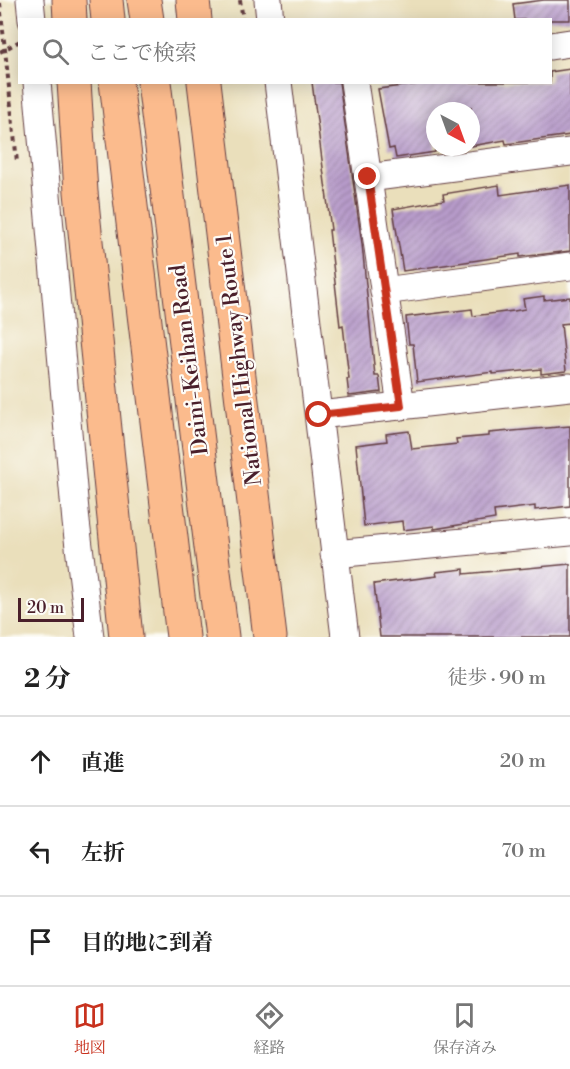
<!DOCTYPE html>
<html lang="ja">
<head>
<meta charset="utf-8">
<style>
  body { margin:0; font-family:"Libre Bodoni","Noto Serif JP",serif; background:#f6f6f6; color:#222 }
  .compass { position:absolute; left:426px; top:102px; width:54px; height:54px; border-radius:50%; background:#fff; box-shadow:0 3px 15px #0003; rotate:139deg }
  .scale { position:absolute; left:18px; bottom:15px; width:66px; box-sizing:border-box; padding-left:6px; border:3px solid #4a1f2b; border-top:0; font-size:16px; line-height:21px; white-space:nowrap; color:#4a1f2b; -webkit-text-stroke:4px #fdfcf7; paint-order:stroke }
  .stop { position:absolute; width:18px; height:18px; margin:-14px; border:4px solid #c8321e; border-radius:50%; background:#fff }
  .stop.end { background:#c8321e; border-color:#fff; box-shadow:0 2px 6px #0008 }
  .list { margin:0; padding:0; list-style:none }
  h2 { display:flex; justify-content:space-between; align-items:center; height:78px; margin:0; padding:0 24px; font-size:26px }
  h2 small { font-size:20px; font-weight:400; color:#767676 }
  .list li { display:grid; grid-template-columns:39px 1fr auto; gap:18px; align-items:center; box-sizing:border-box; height:90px; padding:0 24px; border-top:2px solid #e0e0e0 }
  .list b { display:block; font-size:22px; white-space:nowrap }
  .list em { font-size:20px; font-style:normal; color:#767676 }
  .icon { flex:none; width:33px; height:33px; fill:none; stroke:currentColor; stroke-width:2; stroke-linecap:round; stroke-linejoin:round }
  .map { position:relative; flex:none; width:570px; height:637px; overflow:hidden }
  .search { position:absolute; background:#fff; box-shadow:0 3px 15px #0003; left:18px; right:18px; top:18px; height:66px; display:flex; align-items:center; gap:15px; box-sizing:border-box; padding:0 21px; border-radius:0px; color:#767676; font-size:22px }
  .sheet { height:348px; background:#fff }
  nav { display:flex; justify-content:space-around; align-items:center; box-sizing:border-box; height:84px; border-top:2px solid #e0e0e0; background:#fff; font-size:16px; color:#767676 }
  nav a { display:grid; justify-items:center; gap:3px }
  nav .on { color:#c8321e }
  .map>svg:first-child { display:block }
  .building { fill:url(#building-hatch) }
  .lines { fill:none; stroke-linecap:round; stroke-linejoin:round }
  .street-casing { stroke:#623c41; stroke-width:29 }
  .highway-casing { stroke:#623c41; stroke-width:35 }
  .path { stroke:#623c41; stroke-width:4; stroke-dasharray:4.5 4.5; stroke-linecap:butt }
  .street { stroke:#fff; stroke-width:27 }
  .highway { stroke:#fbbb8d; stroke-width:33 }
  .route { stroke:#c8321e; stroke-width:8 }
  .labels { text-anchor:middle; stroke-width:4.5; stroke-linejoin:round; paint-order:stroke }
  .street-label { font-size:22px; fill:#4a1f2b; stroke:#fdfcf7 }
</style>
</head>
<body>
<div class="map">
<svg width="570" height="637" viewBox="0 0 570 637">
  <defs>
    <pattern id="building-hatch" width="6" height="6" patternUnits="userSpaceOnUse" patternTransform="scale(1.5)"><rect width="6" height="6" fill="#b79bca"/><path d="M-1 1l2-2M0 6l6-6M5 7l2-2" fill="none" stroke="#977ea4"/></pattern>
  </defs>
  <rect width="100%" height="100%" fill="#fdfcf7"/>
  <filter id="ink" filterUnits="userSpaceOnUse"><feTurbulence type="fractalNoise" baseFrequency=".0167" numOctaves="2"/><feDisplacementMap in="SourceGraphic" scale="12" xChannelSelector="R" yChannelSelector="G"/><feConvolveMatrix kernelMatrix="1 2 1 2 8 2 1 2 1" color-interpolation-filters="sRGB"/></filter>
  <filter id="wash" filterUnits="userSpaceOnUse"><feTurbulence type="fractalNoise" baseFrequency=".008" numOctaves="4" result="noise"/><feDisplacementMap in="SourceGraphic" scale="24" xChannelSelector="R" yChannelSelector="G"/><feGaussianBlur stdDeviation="1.35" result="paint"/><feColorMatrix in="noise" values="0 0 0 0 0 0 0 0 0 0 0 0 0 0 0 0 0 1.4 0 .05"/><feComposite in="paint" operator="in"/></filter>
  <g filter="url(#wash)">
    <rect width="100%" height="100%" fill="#eadfbb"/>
    <g id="blocks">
      <g class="building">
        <path d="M544,0H570V20H515L513,4Z"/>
        <path d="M570,69V135L506,144L505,140L471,146V107L435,111V152L396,158L394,148L389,149L378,89L435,82H550V72Z"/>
        <path d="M312,82H339L362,244L375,376H379L381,392L349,396L347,379H349L343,325L340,326L329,230H331Z"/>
        <path d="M499,185L500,195L570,185V251L520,257V254L403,271L393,209L444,200L443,194Z"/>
        <path d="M544,296V300L570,297V323L561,324L566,371L541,374V369L493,374V372L417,382L413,344H409L406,317L472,309L473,316L514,311L525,309L523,299Z"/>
        <path d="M570,426V506L535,510V506L494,511L495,519L434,529V526L403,530L402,521L364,526L356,445L387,441L386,434L409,431L412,449L457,444L456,439L489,436V433Z"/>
        <path d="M570,564V637H380L374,584L437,576L436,572L464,569V574Z"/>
      </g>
    </g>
  </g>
  <g filter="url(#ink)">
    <use href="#blocks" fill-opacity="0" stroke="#623c41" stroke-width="1.5"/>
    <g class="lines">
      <defs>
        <g id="street">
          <path d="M30,0L32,20"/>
          <path d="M268,0L270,20"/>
          <path d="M550,46L570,43"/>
          <path d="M37,82L76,522L90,637"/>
          <path d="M278,82L345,637"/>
          <path d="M354,82L401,406"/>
          <path d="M368,178L570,152"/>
          <path d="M384,291L570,266"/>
          <path d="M319,415L570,387"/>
          <path d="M334,554L570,532"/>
        </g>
        <g id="highway">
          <path d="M69,0L70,20"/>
          <path d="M106,0L108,20"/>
          <path d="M144,0L147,20"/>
          <path d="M193,0L195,20"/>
          <path d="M74,82L81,192L126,637"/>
          <path d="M116,82L183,637"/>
          <path d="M154,82L222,637"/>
          <path d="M204,82L270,637"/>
        </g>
      </defs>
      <use href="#street" class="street-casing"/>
      <use href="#highway" class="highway-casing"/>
      <g class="path">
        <path d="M240,0L243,20"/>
        <path d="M0,3L17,162"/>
        <path d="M0,52L20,41"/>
      </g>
      <use href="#street" class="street"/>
      <use href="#highway" class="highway"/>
    </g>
  </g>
  <g class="lines" filter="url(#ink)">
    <path class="route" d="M319,415L401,406L368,177"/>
  </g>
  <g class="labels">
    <g class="street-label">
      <text transform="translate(188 360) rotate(-97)" y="8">Daini-Keihan Road</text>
      <text transform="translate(238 360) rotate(-97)" y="8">National Highway Route 1</text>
    </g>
  </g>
</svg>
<svg class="compass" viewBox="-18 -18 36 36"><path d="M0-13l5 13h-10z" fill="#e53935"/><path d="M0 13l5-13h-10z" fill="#767676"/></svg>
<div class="scale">20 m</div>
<div class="stop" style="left:319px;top:415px"></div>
<div class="stop end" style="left:368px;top:177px"></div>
<div class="search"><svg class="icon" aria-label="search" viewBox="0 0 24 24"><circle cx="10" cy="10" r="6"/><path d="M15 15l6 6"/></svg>ここで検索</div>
</div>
<section class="sheet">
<h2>2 分<small>徒歩 · 90 m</small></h2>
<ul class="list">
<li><svg class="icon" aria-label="ahead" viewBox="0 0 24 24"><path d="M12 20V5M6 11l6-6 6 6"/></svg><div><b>直進</b></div><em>20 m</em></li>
<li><svg class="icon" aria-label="left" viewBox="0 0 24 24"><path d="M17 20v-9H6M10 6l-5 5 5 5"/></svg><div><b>左折</b></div><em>70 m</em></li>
<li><svg class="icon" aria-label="arrive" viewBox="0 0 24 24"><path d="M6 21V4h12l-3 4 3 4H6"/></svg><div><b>目的地に到着</b></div></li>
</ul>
</section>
<nav>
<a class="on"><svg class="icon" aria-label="map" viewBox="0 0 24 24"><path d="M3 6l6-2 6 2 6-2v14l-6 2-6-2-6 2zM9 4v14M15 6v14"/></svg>地図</a>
<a><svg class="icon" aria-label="directions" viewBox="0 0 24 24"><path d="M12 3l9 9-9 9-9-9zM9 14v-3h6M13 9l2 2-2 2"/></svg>経路</a>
<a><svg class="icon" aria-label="saved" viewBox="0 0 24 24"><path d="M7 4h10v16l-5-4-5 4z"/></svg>保存済み</a>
</nav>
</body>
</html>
